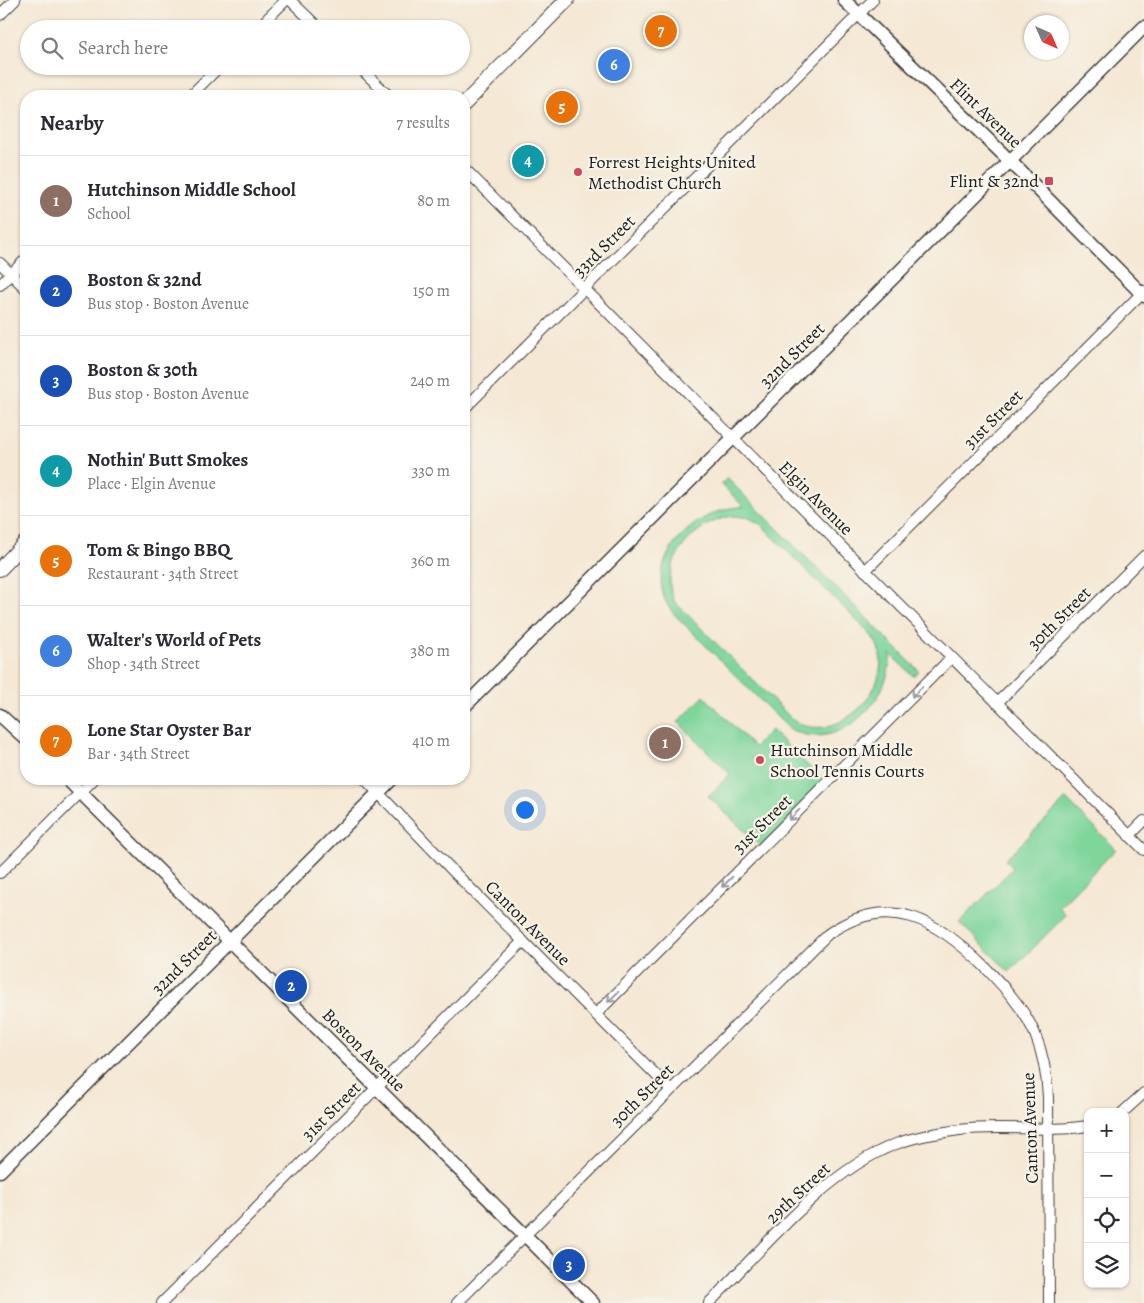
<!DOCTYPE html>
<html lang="en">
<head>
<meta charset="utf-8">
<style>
  body { margin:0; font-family:Alegreya,serif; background:#f7f7f7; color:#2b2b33 }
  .controls { position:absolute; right:15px; bottom:15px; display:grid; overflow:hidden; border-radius:10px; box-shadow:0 1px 4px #0004 }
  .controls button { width:45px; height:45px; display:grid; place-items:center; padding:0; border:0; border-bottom:1px solid #e1e1e2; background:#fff; color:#2b2b33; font:25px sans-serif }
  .compass { position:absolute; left:1024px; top:15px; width:45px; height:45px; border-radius:50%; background:#fff; box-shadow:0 1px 4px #0004; rotate:135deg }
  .you { position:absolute; left:524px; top:809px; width:18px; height:18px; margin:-12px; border:4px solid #fff; border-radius:50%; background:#1a73e8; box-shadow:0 0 0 8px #1a73e833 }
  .badge { display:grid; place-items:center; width:32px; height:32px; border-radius:50%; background:#ea580c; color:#fff; font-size:16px; font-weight:700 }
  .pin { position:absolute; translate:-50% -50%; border:2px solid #fff; box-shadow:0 1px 5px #0006 }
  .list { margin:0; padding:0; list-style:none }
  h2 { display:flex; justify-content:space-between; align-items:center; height:65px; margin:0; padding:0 20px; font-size:21px }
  h2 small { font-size:16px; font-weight:400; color:#7c7c81 }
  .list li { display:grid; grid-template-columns:32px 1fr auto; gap:15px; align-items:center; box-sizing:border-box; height:90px; padding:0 20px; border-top:1px solid #e1e1e2 }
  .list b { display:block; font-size:19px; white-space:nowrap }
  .list p { margin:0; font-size:16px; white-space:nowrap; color:#7c7c81 }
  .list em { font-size:16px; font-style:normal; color:#7c7c81 }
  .icon { flex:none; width:28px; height:28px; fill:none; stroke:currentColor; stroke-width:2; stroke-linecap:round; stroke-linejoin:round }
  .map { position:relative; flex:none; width:1144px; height:1303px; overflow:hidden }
  .search { position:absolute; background:#fff; box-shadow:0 1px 4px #0004; left:20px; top:20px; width:450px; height:55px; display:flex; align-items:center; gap:12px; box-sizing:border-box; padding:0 18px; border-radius:28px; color:#7c7c81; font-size:19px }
  .panel { position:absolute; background:#fff; box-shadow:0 1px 4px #0004; left:20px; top:90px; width:450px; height:695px; border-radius:20px }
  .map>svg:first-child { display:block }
  .green { fill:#7ed69b; stroke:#4d795c; fill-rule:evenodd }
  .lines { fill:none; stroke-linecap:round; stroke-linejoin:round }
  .minor-casing { stroke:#3d3b38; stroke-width:12 }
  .tertiary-casing { stroke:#3d3b38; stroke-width:15 }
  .secondary-casing { stroke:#3d3b38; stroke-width:16 }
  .minor { stroke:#fff; stroke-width:10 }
  .tertiary { stroke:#fff; stroke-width:12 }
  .secondary { stroke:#fff; stroke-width:14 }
  .oneway { stroke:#999 }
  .poi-dot { fill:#d1495b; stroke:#f7f3e8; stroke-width:2 }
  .labels { text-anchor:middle; stroke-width:4.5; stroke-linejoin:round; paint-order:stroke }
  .street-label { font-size:18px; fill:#1c1c1c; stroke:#f7f3e8 }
  .poi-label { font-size:18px; fill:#1c1c1c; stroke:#f7f3e8; text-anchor:start }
</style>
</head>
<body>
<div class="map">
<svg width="1144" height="1303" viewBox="0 0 1144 1303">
  <rect width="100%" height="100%" fill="#f7f3e8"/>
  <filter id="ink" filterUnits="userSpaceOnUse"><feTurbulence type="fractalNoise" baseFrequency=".02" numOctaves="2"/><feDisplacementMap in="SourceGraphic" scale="10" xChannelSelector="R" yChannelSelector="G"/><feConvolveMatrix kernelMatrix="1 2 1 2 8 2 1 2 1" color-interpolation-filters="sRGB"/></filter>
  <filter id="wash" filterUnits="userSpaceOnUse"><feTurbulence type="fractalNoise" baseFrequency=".0096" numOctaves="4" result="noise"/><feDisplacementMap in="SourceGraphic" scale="20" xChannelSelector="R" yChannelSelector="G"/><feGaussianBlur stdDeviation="1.12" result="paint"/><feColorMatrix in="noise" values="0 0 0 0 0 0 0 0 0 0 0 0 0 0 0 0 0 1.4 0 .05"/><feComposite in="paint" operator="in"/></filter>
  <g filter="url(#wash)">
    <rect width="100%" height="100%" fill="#f5e8d4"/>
    <g class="green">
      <path d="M727,478L919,671L913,676L890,654C892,702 834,758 787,727L676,616C633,571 692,506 744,507L721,484ZM736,516L749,518L760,524L869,633C908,674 841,750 794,721L674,601C657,562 698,518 736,516Z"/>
      <path d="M704,696L754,747L771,730L826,783L762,848L708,796L730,774L678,722Z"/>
      <path d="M1066,799L1116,849L1059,907L1066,915L1009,972L959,922L1013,868L1005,860Z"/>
    </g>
  </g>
  <g filter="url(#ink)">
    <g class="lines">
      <defs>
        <g id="minor">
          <path d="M290,0L320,29"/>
          <path d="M0,15L15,0"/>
          <path d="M257,29L286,0"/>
          <path d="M358,66L389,96"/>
          <path d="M190,96L220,66"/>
          <path d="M464,168L1144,850"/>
          <path d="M0,263L26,289"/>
          <path d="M0,285L26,259"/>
          <path d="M464,409L873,0"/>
          <path d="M865,571L1144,291"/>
          <path d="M997,703L1144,556"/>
          <path d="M365,779L452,870L670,1089"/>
          <path d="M1129,836L1144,821"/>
          <path d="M0,873L94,779"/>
          <path d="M596,1014L951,658"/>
          <path d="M1123,1112L1144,1093"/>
          <path d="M162,1303L523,941"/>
          <path d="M457,1303L828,934C890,891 938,921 985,967C1004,987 1024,1008 1035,1034C1043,1054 1047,1075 1048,1097L1049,1303"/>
          <path d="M709,1303C762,1250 825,1171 896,1144C916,1136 938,1133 959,1130C1001,1124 1046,1133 1088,1126"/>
        </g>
        <g id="tertiary">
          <path d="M844,0L1010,161L1144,296"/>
          <path d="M464,707L1144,27"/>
          <path d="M0,715L26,739"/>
          <path d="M67,779L593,1303"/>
          <path d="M0,1171L392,779"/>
        </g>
        <g id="secondary">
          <path d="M464,104L567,0"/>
          <path d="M0,569L26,542"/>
        </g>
      </defs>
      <use href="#minor" class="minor-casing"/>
      <use href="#tertiary" class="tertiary-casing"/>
      <use href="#secondary" class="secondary-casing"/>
      <use href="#minor" class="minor"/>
      <use href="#tertiary" class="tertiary"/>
      <use href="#secondary" class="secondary"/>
    </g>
    <defs><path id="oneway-shaft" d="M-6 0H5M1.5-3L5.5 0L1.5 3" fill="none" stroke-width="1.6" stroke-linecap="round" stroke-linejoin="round" transform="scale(1.25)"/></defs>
    <g class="oneway">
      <use href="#oneway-shaft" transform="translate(917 692) rotate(135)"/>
      <use href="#oneway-shaft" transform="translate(794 815) rotate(135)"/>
      <use href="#oneway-shaft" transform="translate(727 882) rotate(135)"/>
      <use href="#oneway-shaft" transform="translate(613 997) rotate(135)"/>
    </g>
  </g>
  <g class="poi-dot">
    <circle cx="578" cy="172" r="5"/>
    <rect x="1044" y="176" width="10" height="10" rx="2.5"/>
    <circle cx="760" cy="760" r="5"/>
  </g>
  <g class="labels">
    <g class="street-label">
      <text transform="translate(986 113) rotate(44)" y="6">Flint Avenue</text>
      <text transform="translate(604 246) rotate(-45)" y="6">33rd Street</text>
      <text transform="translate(792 355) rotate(-45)" y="6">32nd Street</text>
      <text transform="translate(993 419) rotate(-45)" y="6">31st Street</text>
      <text transform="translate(816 498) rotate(45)" y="6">Elgin Avenue</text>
      <text transform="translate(1059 618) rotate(-45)" y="6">30th Street</text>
      <text transform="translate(762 824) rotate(-45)" y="6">31st Street</text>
      <text transform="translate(528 923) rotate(45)" y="6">Canton Avenue</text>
      <text transform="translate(184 962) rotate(-45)" y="6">32nd Street</text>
      <text transform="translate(364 1050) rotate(45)" y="6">Boston Avenue</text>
      <text transform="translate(642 1095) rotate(-45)" y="6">30th Street</text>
      <text transform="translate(331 1111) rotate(-45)" y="6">31st Street</text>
      <text transform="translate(1030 1128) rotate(-92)" y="6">Canton Avenue</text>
      <text transform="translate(798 1193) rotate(-43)" y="6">29th Street</text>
    </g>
    <g class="poi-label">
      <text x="588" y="168">Forrest Heights United<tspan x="588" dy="21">Methodist Church</tspan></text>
      <text x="1039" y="187" text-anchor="end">Flint &amp; 32nd</text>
      <text x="770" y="756">Hutchinson Middle<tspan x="770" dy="21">School Tennis Courts</tspan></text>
    </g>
  </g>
</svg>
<div class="controls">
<button>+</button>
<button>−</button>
<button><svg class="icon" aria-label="locate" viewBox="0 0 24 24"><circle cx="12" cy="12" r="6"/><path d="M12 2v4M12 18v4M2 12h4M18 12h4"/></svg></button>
<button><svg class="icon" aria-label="layers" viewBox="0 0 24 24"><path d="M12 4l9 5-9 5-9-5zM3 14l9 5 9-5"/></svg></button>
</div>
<svg class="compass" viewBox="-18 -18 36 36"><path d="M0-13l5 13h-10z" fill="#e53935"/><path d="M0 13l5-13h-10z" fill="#7c7c81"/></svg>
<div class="you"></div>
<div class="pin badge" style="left:665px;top:743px;background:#8d6e63">1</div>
<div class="pin badge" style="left:291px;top:986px;background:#1a4fb4">2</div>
<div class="pin badge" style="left:569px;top:1265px;background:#1a4fb4">3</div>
<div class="pin badge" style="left:528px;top:161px;background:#0f9aa8">4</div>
<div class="pin badge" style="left:562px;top:107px;background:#e8710a">5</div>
<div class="pin badge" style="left:614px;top:65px;background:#3f7fe0">6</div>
<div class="pin badge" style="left:661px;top:31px;background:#e8710a">7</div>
<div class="search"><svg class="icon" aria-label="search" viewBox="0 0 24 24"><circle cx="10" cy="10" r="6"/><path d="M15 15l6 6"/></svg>Search here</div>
<section class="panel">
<h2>Nearby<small>7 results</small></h2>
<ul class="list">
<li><span class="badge" style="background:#8d6e63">1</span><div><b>Hutchinson Middle School</b><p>School</p></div><em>80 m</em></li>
<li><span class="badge" style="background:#1a4fb4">2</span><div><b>Boston &amp; 32nd</b><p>Bus stop · Boston Avenue</p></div><em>150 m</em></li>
<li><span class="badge" style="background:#1a4fb4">3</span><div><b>Boston &amp; 30th</b><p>Bus stop · Boston Avenue</p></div><em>240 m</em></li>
<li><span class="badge" style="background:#0f9aa8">4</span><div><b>Nothin' Butt Smokes</b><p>Place · Elgin Avenue</p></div><em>330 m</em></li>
<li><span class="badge" style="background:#e8710a">5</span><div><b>Tom &amp; Bingo BBQ</b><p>Restaurant · 34th Street</p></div><em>360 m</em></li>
<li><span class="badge" style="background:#3f7fe0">6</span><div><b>Walter's World of Pets</b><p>Shop · 34th Street</p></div><em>380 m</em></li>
<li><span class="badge" style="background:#e8710a">7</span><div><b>Lone Star Oyster Bar</b><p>Bar · 34th Street</p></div><em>410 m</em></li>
</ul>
</section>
</div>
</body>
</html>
